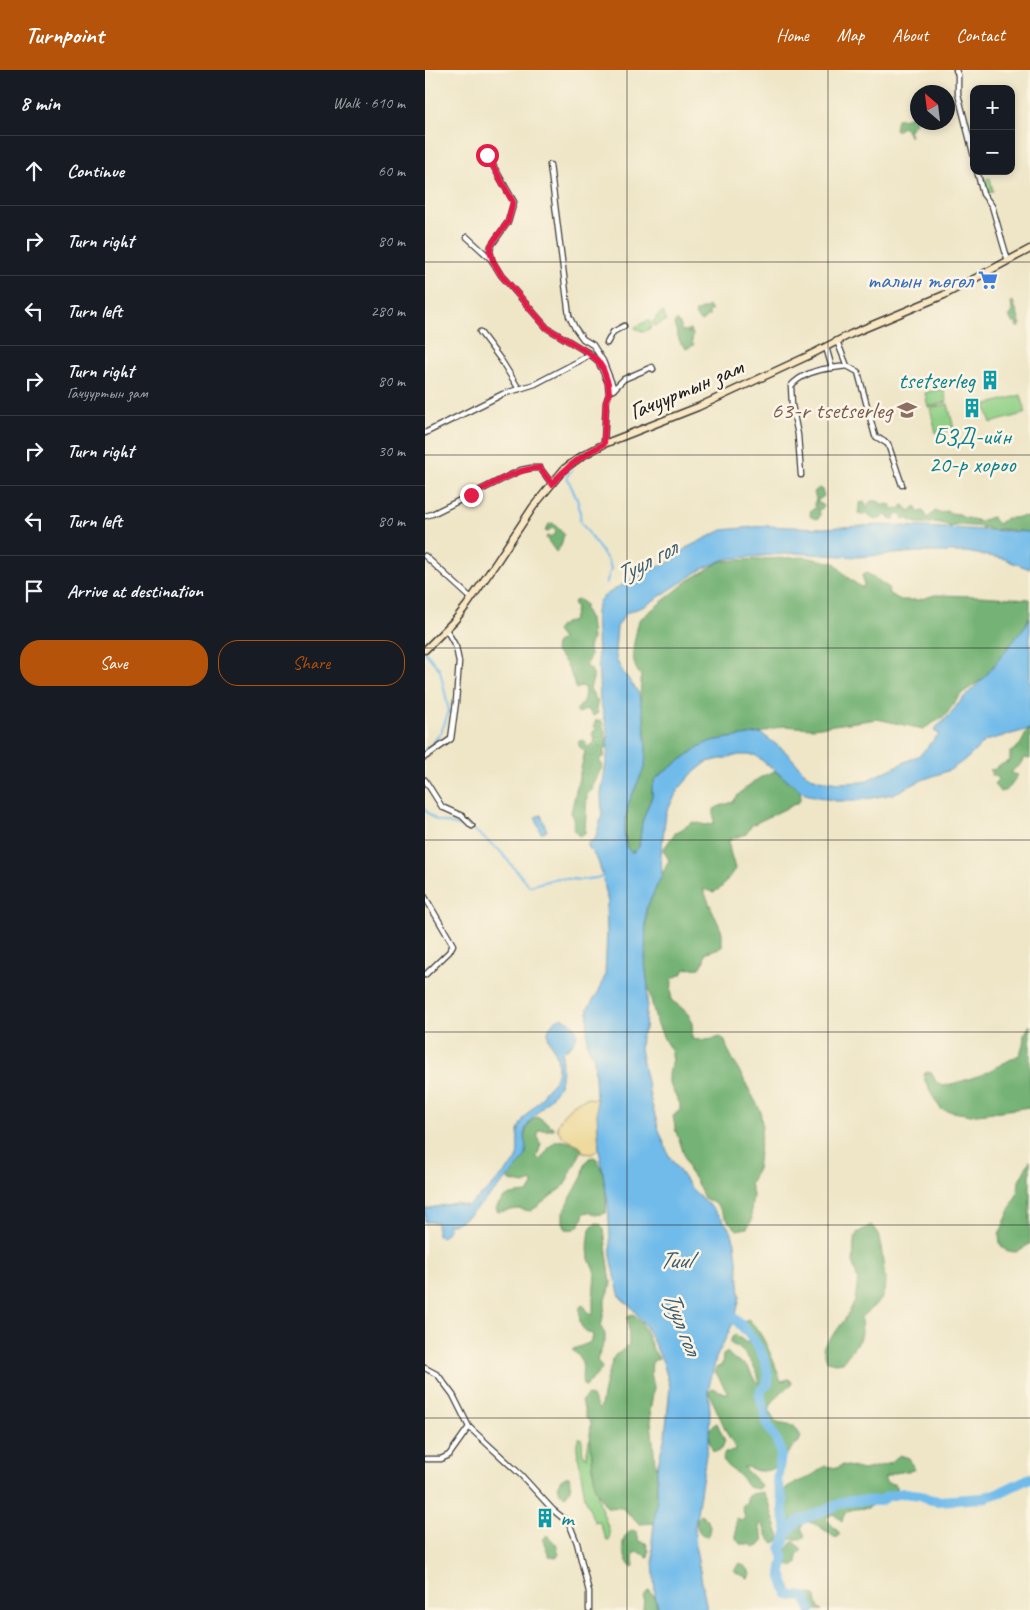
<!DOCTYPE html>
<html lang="en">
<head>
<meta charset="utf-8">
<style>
  body { margin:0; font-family:Caveat,sans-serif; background:#20242c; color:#f1f3f6 }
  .controls { position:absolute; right:15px; top:15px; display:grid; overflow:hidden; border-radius:10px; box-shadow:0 2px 8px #0003 }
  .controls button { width:45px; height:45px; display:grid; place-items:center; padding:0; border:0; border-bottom:1px solid #363941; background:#171b24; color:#f1f3f6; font:25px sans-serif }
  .compass { position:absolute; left:485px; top:15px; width:45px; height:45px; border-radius:50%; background:#171b24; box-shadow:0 2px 8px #0003; rotate:332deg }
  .stop { position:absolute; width:15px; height:15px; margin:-11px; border:4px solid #e11d48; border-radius:50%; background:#fff }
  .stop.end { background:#e11d48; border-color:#fff; box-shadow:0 1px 5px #0008 }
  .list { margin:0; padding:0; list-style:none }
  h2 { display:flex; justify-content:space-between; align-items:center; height:65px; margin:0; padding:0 20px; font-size:21px }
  h2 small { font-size:16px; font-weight:400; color:#9ea1a6 }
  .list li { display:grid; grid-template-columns:32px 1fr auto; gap:15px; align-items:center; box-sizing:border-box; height:70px; padding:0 20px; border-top:1px solid #363941 }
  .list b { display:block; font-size:19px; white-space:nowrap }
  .list p { margin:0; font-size:16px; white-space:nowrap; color:#9ea1a6 }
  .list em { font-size:16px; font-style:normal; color:#9ea1a6 }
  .actions { display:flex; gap:10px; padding:15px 20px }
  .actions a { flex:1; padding:11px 0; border:1px solid #b45309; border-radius:20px; text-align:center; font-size:18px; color:#b45309 }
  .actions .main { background:#b45309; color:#fff }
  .icon { flex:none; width:28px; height:28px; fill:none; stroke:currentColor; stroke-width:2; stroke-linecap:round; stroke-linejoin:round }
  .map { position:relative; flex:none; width:605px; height:1540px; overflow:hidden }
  header { display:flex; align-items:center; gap:30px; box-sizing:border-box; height:70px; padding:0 25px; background:#b45309; color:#fff }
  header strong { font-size:24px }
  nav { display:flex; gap:28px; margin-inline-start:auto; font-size:18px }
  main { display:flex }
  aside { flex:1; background:#171b24 }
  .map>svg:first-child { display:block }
  .green { fill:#91d087; stroke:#567652 }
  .forest { fill:#74b274; stroke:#486748 }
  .sand { fill:#eeda9e; stroke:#857b5d }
  .water { fill:#71bbea; stroke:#466c83 }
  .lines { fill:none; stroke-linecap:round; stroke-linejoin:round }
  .stream { stroke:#71bbea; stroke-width:2 }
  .river { stroke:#71bbea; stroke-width:10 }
  .minor-casing { stroke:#3c3a36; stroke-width:7 }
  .secondary-casing { stroke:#3c3a36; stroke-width:9 }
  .minor { stroke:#fff; stroke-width:4.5 }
  .secondary { stroke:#fae7c3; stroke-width:6 }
  .route { stroke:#e11d48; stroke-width:6 }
  .grid { fill:none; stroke:#1c1c1c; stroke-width:1; stroke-opacity:0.55 }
  .labels { text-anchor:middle; stroke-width:5; stroke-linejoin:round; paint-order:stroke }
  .shop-label { font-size:24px; fill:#366cbe; stroke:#fcf5e5; text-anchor:end }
  .culture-label { font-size:24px; fill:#0d838f; stroke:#fcf5e5; text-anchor:end }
  .street-label { font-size:24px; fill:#1c1c1c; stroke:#fcf5e5 }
  .education-label { font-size:24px; fill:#785e54; stroke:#fcf5e5; text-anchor:end }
  .water-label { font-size:25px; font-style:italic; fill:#3e5c6e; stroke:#fcf5e5 }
</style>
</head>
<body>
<header>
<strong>Turnpoint</strong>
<nav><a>Home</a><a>Map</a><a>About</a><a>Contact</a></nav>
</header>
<main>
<aside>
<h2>8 min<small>Walk · 610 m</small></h2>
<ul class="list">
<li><svg class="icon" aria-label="ahead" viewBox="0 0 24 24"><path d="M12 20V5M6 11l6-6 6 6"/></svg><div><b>Continue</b></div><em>60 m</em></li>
<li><svg class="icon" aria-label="right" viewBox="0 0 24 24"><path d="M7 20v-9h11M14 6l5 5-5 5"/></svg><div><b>Turn right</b></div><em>80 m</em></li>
<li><svg class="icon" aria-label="left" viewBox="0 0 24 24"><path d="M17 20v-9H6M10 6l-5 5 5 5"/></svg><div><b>Turn left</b></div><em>280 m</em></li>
<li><svg class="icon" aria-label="right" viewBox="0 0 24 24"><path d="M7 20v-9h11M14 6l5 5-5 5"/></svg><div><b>Turn right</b><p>Гачууртын зам</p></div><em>80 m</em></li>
<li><svg class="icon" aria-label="right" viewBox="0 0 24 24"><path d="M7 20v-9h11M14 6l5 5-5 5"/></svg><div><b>Turn right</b></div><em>30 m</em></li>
<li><svg class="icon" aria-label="left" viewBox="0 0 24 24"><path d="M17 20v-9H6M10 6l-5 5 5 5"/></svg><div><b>Turn left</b></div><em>80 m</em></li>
<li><svg class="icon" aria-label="arrive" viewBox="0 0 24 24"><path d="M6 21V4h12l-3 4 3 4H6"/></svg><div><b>Arrive at destination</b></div></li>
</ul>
<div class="actions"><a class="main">Save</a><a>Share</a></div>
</aside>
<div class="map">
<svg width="605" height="1540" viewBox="0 0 605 1540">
  <rect width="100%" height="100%" fill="#fcf5e5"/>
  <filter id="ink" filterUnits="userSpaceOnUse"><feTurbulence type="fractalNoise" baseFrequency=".02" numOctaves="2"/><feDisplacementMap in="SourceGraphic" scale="10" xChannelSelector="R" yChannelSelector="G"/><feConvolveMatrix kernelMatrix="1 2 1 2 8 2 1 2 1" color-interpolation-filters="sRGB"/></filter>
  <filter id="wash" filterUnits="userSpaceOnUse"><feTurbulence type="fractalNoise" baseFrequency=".0096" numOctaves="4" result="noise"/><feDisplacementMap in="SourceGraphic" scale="20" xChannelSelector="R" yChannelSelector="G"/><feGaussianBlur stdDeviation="1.12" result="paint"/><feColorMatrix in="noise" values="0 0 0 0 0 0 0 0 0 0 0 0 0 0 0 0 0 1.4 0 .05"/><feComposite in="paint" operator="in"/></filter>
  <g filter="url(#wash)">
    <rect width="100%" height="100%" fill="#efe6c8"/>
    <g class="green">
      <path d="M565,108L568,121L562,124L558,110Z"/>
      <path d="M236,243H239L241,251L230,256L227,252L231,249V247Z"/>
      <path d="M224,250L227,257L219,262L210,258V257Z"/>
      <path d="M518,318L522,332L503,337L500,323Z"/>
      <path d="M596,325L601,343L566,353L560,335Z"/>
      <path d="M523,334L529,359L511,363L505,338Z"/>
      <path d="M154,1368H156C159,1375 155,1382 161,1388L164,1370L166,1369C167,1392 169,1415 176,1438C179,1447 187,1462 184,1471L181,1469L174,1451L170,1452L168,1449L160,1427L152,1379V1372Z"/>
    </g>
    <g class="forest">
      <path d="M490,44H492V49H490V55L486,56L487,58L484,60L486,66H484L480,58L477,57L472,61L470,59L472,49L482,48Z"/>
      <path d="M588,231L596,255L593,258L591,256L592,254L587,252L584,246L587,241L586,232Z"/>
      <path d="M283,236L287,240L283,243L285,245L276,252L271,247L270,243L272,241H275V239H280Z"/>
      <path d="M252,250L256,256V261L257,262L258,260L260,261L265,259L266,261L262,263L267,262L268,263L267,272L269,275L261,279L255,272L249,254Z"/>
      <path d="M394,418L397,420L399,426L392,431L399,436L398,438L393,440L395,444L394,448L391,449L386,447L385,445L386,440L391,438L389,434L391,429L389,422Z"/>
      <path d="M446,431H453L459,436L461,434L467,435L465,438L471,440L476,438L477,436L479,435L485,441L491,436L493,443L497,441L499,442L503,448L510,441L516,443L521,441L526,443L535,444L537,447L552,450V452L567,447L573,454L581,448C589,449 597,445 605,447V462L593,461L588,463L586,460L575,459L569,461C562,456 534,454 525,457C513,448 499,456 489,452C486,451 484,449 482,448L478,449L476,445L473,444L471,445L468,450L460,445C454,452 448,449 443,444L437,445L433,443L435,433L438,432L441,433V438H443L444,433Z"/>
      <path d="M128,453L139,464L136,476L131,482L121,468L122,466H128L131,462L127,458L122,462L120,461L124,454Z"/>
      <path d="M380,487L410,493C418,504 426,511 438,518L439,512L437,505L442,503L463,517L464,524L476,530H493L510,525L553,526L605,529V544L601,555L559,608L536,624L520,646L498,659L452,649L388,658L357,656L336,663L286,671L275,676L231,708L227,717V726L217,752L214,777L212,780L206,782L201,778V773L199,762L201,747L204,732L220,696L221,680L219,649L215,631L216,606C202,589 210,570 214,550L263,511L296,491Z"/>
      <path d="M153,529L160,534V540L165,549L167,568L164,578L165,586L161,595C172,604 168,607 165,619L173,632L171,638L173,643L168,646L162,639L153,644L151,641C158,633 161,628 159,617L157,616L151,619C145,603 145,594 130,582L131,573L137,569L131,561L135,556H137L139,553L148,551L151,538L148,532Z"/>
      <path d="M176,650C179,655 182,671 182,677L178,680L180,685L174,690L178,696C173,703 172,709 167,716L168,719L162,724L160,763L154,766L149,761V748L146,743L160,681L154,676V672L158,670L161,672V676L164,677L169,673V669L167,664L170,660L169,657L170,651Z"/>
      <path d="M605,659V689L599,688L594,696L590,698L586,703L593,705L582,720L575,722L569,714L574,708L567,705L565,700L571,699L573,696L585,691V682C593,679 599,670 601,662Z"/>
      <path d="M350,701L375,720L376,726L374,732L327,755L321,764L305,769C302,777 308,789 310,799L296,818L289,822L278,819L297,862V877L280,883L279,892L275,898L260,899L258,903L247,909L246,930C264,943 269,946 267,969C278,971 285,970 295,967L300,970L302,978L335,1040L337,1054L332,1101L325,1113L328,1125L326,1141L327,1150L322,1158L312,1160L304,1152L292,1135L279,1128L270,1109L264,1101L255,1072L251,1062L248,1046L255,1040V1034L244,1013V1002L248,990L246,980L240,971L231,950L223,917L220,894L221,839L244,790L238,780L249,764L268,752L281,755L289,753V739L295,736L308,732C314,721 337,704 350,701Z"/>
      <path d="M605,955V1037L546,1045L522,1041L516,1039L511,1032L500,1011L499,1004L502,1002L507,1003L511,1012L518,1016L534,1012L556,1005L594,985L598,976L599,965Z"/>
      <path d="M110,1047L115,1048L129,1058L128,1060H114C111,1065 113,1069 116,1074L112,1087L114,1090C125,1081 125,1066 143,1072C150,1074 153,1074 157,1080L139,1116L112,1137L105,1141L93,1139L73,1142L71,1139C77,1124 89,1124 103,1123L108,1115L107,1111L99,1114L85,1111L83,1107L93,1095L101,1078C97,1066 101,1056 110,1047Z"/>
      <path d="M169,1087L172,1089C181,1105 182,1125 181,1143C171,1147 167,1141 159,1143C157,1152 153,1162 141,1159L138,1152V1142L157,1107L160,1094L164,1088Z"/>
      <path d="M605,1090V1174L591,1182L581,1181L575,1174L574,1165L593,1121L594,1111Z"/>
      <path d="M172,1153L175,1154L179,1159L186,1213L184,1222L180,1229V1236L176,1257L180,1264V1271L172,1290L177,1298L174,1303L161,1316L158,1315C155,1300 163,1292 148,1281V1279L164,1273L168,1267L167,1264C153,1259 154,1250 155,1237L157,1235L160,1237L164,1244L168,1245V1228L170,1203L164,1189L163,1176L165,1159L168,1155Z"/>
      <path d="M446,1155L452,1161L456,1177L461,1215L456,1230L436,1247L437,1263L434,1270L418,1292L410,1293L402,1291L398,1278L400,1274L410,1263L420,1249L430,1231L433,1210L428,1194L429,1172L432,1163Z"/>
      <path d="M208,1244C219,1252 222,1266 227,1277C228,1281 231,1284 234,1288L227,1292L226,1303L229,1317L225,1341L230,1393L232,1397V1427L230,1453L215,1454L196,1437L184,1438L180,1435L170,1418L165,1365L166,1352L161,1347L157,1330L163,1325L167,1327L173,1338L175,1340L181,1310L190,1285L197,1281L204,1274L203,1247Z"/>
      <path d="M323,1249C338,1261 349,1292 356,1311L364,1309L367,1312V1314C360,1319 342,1333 345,1342C346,1346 350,1350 352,1353L369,1356L376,1366L374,1372C361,1380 356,1401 337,1401C330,1402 325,1396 318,1397L335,1414L336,1416L333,1419L323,1417C320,1414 319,1410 316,1407C309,1399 293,1395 300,1382L311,1381V1380L303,1365L283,1321L288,1318L299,1323H303L290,1301L291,1298L297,1295L298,1285L302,1282L309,1289L323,1297L330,1311L334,1313C335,1303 323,1286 316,1280C313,1277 309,1276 305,1273L307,1267L311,1265L320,1272L323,1273C324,1266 317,1260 317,1252Z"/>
      <path d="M292,1353L300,1371L297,1378L293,1381H288C283,1370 280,1359 292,1353Z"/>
      <path d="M475,1385L484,1388L490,1399L489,1400L470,1403L460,1407V1410L463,1413L469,1414L471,1416V1419L443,1438L429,1439L423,1441L419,1445L417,1451L408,1444L402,1447L401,1449L414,1462V1466L411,1468C402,1463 391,1451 380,1452L376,1457L380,1467L377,1469H365L364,1458L359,1443L357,1422C364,1414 373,1412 382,1408C389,1405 394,1400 400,1396L412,1398L418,1395L438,1400L463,1394Z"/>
      <path d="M141,1407H144C148,1411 145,1423 140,1426L135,1423L133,1415L136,1410Z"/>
      <path d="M338,1422L342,1429L355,1468L353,1471L349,1473C342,1469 341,1461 337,1454H335L334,1455L339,1470L334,1476L330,1477L324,1474H315L311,1468V1448L317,1450L320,1448L317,1436L322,1432V1427L326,1424Z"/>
      <path d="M275,1445L282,1449L285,1456L284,1465L281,1467C273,1463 271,1457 272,1448Z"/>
      <path d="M207,1460L212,1462L214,1471L221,1473L224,1481L223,1487L213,1482L209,1483L208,1488L209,1496L208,1497L205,1496C197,1484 193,1469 207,1460Z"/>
      <path d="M122,1465L131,1474L134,1485L131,1487L124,1486L118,1470Z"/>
      <path d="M367,1472H370L377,1480L372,1485V1494L367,1497L361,1492C361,1484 361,1478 367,1472Z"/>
      <path d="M315,1493L322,1498L326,1504L323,1508L312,1503L309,1500Z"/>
      <path d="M223,1521H225L229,1526L233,1540H218L219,1526Z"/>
      <path d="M385,1524L390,1525L393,1536L397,1540H388L382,1528Z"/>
    </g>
    <path class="sand" d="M161,1028L172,1029L174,1079L167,1084L159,1083L154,1075C142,1069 139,1071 132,1058C135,1044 148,1033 161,1028Z"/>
    <g class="water">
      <path d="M454,455L605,462V499L586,492L581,489L541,482H493L432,487L371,483L301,489L277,499L220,536L201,543L192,557L190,580L192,591L198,602L213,622L219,649L221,680L220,696L204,732L201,747L199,762L200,773L202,778L206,782H209L214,777L217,752L227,726V717L231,708L275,676L286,671L336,663L361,682L383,706L398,711L415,713L438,712L495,685L515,663H511L509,659L519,651L540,626L559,608L601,555L605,547V659L560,671L544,687L525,700L497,710L468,724L430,731H411L380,724L330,685H314L282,692L267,704L253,720L241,743L236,783L237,805L221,839L220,894L223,917L220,959L216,967L215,979L226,1031L234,1060L244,1086L266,1118L296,1147L306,1161L310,1173L313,1200L315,1227L310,1249L291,1288L283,1321L285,1340L284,1365L270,1456L271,1479L282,1540H234L230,1525L227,1471L232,1427V1397L240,1366L245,1317L238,1292L221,1257L208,1239L195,1227L192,1215L186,1186L183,1134L174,1079L169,988L163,977L162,972L163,938L174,921L180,906L182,862L181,837L183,833L178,807L173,791L163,776V773L170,769L177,746L176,724L183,681L182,658L175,630L171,542L174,531L178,527L193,517L225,500L247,491L261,478L297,460L339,456L398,458Z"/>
      <path d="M116,745L122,761L116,763L110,747Z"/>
      <path d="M137,948C148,952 157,961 148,973C146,977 142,978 138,981C135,992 139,1004 134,1015C127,1030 109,1042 101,1058C96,1068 103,1075 101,1084C98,1096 49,1142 37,1150C32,1153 28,1154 22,1155L24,1158L18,1167L12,1166V1152H0V1139L30,1133L43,1136L63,1120L91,1091C94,1081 92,1072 93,1062C95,1048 110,1037 118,1026L119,1021C131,1015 135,1000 132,987C129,975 117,967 127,954C129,950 132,949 137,948Z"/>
    </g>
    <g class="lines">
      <g class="stream">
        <path d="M148,400L144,403L142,407C148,422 157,434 155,451L184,492L186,499L181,514"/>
        <path d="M0,582L15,600L24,641L16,663L5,676L0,679"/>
        <path d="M0,740L11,750L49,760L75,781L104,816L133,808L156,810L178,807"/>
      </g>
      <g class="river">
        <path d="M310,1249C328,1267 345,1288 343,1314L336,1320L335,1325L343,1356L354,1375L356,1385L352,1411L358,1432V1442L363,1462L356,1479L359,1488L356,1504L363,1524L367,1526L380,1527L386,1540"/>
        <path d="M363,1462L373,1451L422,1431H455L463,1426L478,1423L496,1425L503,1429L513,1431L558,1428L576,1422L605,1408"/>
      </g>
    </g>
  </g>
  <g filter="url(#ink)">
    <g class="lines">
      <defs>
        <g id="minor">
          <path d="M531,0L533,5V24L549,87"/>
          <path d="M62,85L89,132L83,152L66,176L65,181L67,190"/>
          <path d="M125,95L144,246L150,258L158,269L168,275L178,291L189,319"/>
          <path d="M552,101L558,124L567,136L583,191"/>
          <path d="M42,167L66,189L76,205L122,258L162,282L172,290L177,299L183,313L184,324L181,333L179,374"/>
          <path d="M55,262L76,290L94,319"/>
          <path d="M412,271L422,296"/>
          <path d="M182,273L188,262L199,256"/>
          <path d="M407,298L422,296L433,302L450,366L463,374L477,415"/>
          <path d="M188,320L199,309L227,297L228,299"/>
          <path d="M0,363L78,324L110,314L152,292L165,284"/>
          <path d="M376,405L373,365L367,335L366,316C375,305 393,299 407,298L401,277"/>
          <path d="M0,446L7,444L96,400L106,398H115L127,414"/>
          <path d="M0,486L46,528"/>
          <path d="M0,687L26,669L31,632L34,592L31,577L21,559"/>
          <path d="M0,710L17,737L37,746L47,756"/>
          <path d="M0,827L28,875L24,882L0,905"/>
          <path d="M0,1298L13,1305L28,1325L44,1357L96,1405L128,1440L144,1453L152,1473L164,1522V1540"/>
          <path d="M0,1389H16L24,1385L44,1357"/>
        </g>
        <path id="secondary" d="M0,580L30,550L42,535L71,493L108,437L139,399L157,386L179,374L273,337L383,286L426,264L519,225L605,179"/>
      </defs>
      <use href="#minor" class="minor-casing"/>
      <use href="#secondary" class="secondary-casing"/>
      <use href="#minor" class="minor"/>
      <use href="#secondary" class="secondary"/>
    </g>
  </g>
  <g class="lines" filter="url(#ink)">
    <path class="route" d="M46,425C65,416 94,397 115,398L127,414C142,396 158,385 179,374L181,332L184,324L183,313L178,299L172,290L162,282L122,258L76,205L68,191L65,181L66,176L70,169L83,152L88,132L62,85"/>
  </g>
  <path class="grid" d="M202,0V1540M403,0V1540M0,192H605M0,385H605M0,578H605M0,770H605M0,962H605M0,1155H605M0,1348H605"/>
  <defs>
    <symbol id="supermarket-bare" viewBox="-9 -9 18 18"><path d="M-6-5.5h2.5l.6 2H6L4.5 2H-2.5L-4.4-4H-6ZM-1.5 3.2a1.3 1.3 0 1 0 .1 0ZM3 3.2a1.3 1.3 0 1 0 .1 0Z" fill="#3f7fe0" stroke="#fcf5e5" stroke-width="2.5" paint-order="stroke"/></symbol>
    <symbol id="building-bare" viewBox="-9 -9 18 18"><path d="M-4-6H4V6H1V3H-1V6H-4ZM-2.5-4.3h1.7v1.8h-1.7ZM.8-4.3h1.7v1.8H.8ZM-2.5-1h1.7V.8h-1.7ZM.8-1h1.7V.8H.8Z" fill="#0f9aa8" stroke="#fcf5e5" stroke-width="2.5" paint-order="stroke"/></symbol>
    <symbol id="school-bare" viewBox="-9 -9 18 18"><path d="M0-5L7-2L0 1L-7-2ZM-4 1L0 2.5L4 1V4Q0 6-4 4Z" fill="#8d6e63" stroke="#fcf5e5" stroke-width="2.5" paint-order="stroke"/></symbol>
  </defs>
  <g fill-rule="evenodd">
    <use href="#supermarket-bare" x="549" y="196" width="28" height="28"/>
    <use href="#building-bare" x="551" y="296" width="28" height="28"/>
    <use href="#building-bare" x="533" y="324" width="28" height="28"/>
    <use href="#school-bare" x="468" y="326" width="28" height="28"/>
    <use href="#building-bare" x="106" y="1434" width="28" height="28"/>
  </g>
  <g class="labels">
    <g class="shop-label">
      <text x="548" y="218">талын төгөл</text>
    </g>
    <g class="culture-label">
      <text x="550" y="318">tsetserleg</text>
      <text x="547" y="374" text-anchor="middle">БЗД-ийн<tspan x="547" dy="28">20-р хороо</tspan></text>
      <text x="135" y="1456" text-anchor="start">m</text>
    </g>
    <g class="street-label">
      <text transform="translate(261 319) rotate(-23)" y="8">Гачууртын зам</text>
    </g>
    <g class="education-label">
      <text x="467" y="348">63-r tsetserleg</text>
    </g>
    <g class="water-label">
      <text transform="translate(220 491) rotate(-28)" y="9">Туул гол</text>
      <text x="250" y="1198">Tuul</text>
      <text transform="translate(258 1252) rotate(69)" y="9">Туул гол</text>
    </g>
  </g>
</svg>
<div class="controls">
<button>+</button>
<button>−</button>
</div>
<svg class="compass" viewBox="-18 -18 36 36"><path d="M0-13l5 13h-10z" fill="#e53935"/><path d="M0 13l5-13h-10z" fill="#9ea1a6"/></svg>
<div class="stop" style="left:62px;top:85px"></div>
<div class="stop end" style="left:46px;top:425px"></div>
</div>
</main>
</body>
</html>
